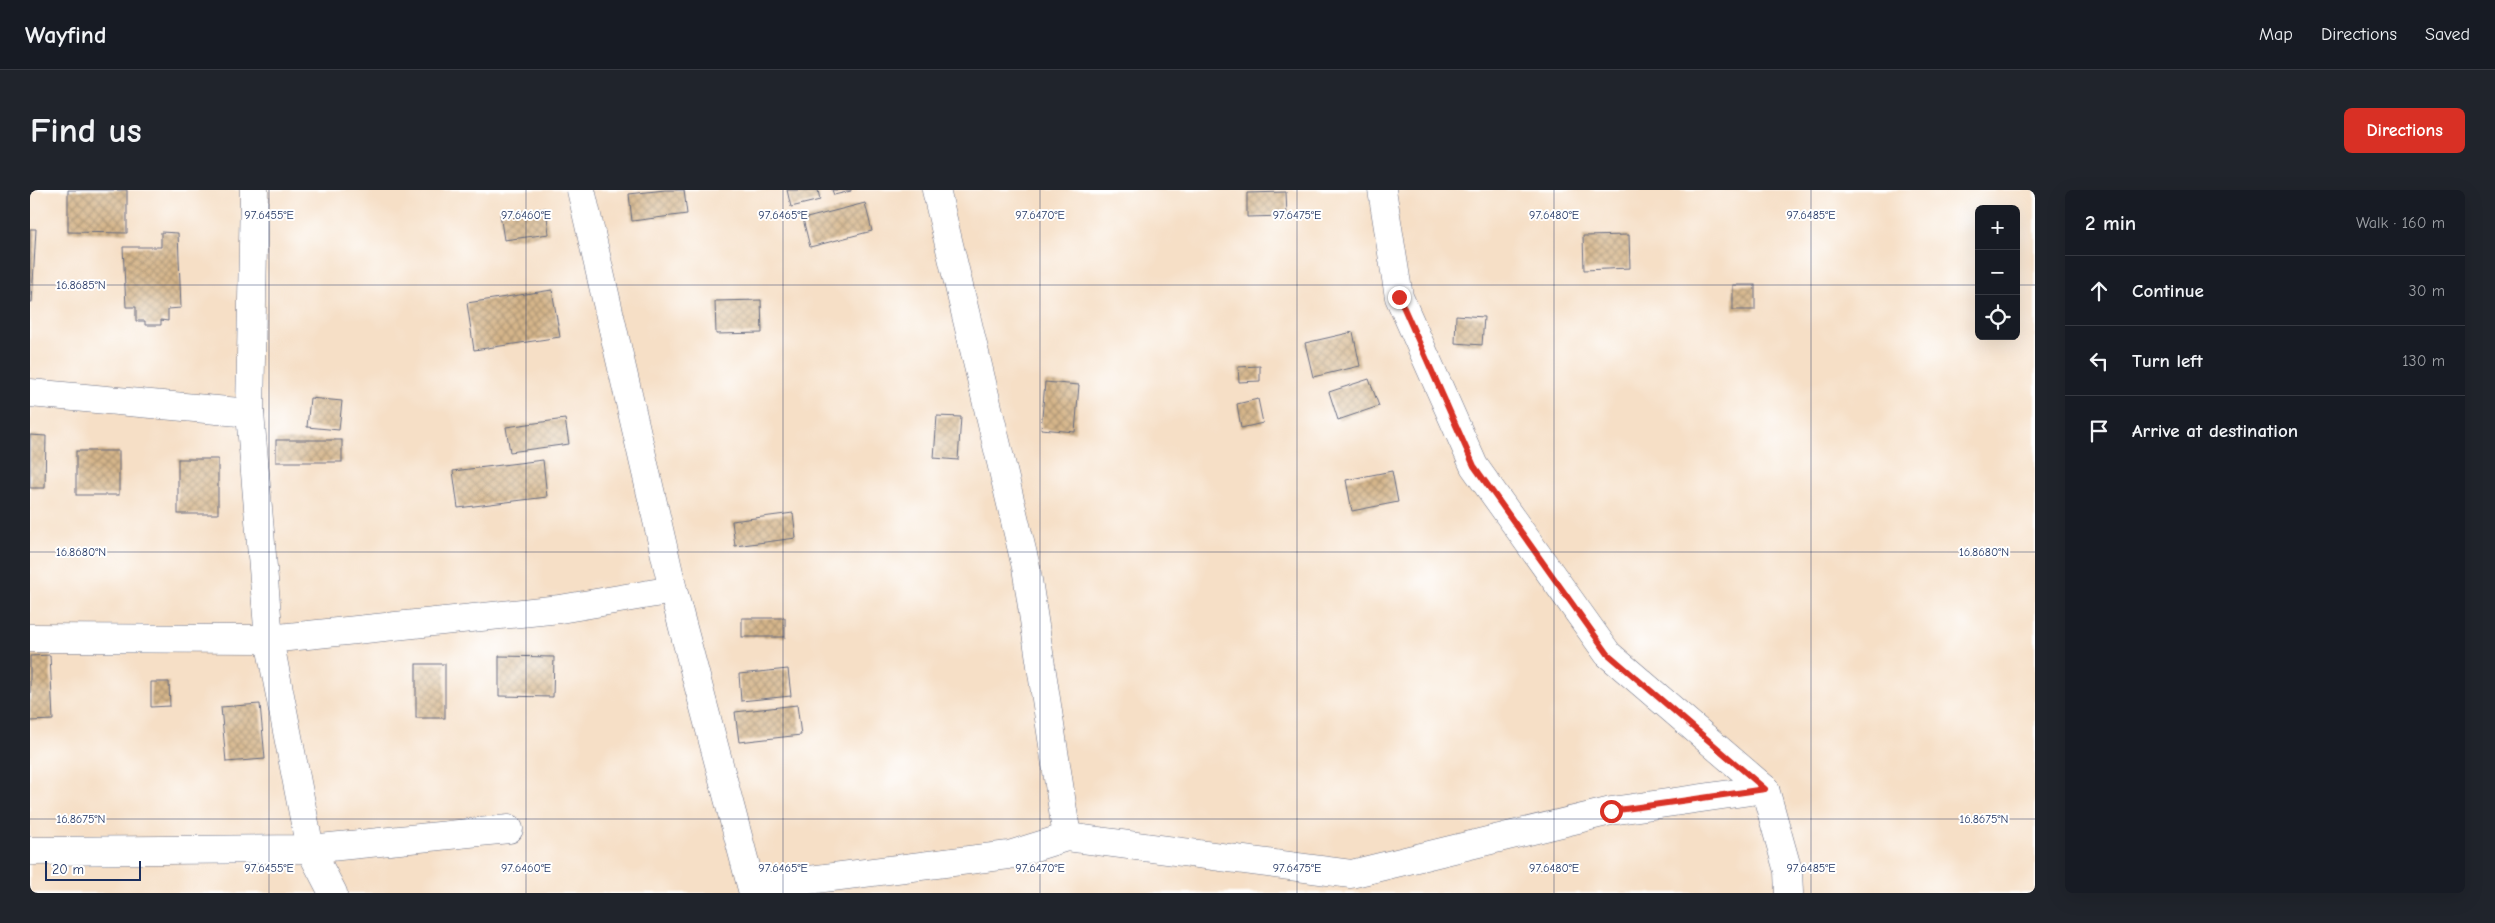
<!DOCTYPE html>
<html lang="en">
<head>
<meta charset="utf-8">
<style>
  body { margin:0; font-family:"Comic Neue",sans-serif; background:#20242c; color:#f1f3f6 }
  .controls { position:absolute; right:15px; top:15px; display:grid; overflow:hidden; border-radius:8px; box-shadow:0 5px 20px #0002 }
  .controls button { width:45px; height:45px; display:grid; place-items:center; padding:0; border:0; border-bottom:1px solid #363941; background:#171b24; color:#f1f3f6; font:25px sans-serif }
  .scale { position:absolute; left:15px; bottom:12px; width:96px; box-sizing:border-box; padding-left:5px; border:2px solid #1b2f5e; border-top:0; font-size:14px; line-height:18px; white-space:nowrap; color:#1b2f5e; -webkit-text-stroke:4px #fff; paint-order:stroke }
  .stop { position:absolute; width:15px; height:15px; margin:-11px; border:4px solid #d93025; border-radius:50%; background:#fff }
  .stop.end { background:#d93025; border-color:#fff; box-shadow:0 1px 5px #0008 }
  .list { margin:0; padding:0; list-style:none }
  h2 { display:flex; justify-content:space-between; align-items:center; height:65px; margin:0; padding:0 20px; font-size:21px }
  h2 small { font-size:16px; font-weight:400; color:#9ea1a6 }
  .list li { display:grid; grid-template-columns:32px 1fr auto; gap:15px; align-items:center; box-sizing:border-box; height:70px; padding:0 20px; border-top:1px solid #363941 }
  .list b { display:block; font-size:19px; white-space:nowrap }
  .list em { font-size:16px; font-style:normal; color:#9ea1a6 }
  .icon { flex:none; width:28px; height:28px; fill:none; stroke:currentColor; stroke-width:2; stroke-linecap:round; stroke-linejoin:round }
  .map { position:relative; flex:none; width:2005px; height:703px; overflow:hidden; border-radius:8px }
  header { display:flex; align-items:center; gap:30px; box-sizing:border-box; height:70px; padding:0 25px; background:#171b24; border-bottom:1px solid #363941 }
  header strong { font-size:24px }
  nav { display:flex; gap:28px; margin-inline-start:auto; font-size:18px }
  .intro { display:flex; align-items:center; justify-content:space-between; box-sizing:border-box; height:120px; padding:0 30px }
  h1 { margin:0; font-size:35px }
  .button { padding:12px 22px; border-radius:8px; background:#d93025; color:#fff; font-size:18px; font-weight:700 }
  main { display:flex; gap:30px; padding:0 30px }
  aside { flex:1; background:#171b24; border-radius:8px; box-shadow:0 5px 20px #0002 }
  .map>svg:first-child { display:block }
  .building { fill:url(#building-cross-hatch) }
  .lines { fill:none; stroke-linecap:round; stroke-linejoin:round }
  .minor-casing { stroke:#686d82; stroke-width:29 }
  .minor { stroke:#fff; stroke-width:28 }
  .route { stroke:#d93025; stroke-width:6 }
  .ticks { fill:none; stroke:#1b2f5e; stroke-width:1; stroke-opacity:0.45 }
  .ticks-label { font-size:12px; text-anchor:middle; fill:#1b2f5e; stroke:#fff; stroke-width:4; stroke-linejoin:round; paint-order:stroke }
</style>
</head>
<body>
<header>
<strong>Wayfind</strong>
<nav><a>Map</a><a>Directions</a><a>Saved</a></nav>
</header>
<div class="intro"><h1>Find us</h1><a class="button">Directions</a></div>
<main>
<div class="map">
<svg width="2005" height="703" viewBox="0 0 2005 703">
  <defs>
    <pattern id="building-cross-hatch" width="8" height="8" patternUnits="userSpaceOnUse" patternTransform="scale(1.25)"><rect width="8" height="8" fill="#d5b58a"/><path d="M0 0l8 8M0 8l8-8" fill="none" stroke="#ac9474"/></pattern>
  </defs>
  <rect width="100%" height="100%" fill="#fff"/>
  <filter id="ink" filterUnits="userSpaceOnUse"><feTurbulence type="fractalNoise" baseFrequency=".02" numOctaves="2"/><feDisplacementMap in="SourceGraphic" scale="10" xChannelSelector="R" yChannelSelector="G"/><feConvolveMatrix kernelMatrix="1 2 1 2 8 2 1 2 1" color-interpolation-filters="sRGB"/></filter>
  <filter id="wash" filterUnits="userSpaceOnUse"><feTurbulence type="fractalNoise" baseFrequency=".0096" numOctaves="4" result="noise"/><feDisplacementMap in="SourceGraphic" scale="20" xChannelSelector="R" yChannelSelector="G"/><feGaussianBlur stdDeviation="1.12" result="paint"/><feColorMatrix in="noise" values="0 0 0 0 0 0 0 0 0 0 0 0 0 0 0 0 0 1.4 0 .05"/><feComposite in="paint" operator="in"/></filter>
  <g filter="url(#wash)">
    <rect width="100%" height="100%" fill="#f6dfc6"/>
    <g id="blocks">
      <g class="building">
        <path d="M38,0H97V43L38,42Z"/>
        <path d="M635,0H654L657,24L602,31L599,4Z"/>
        <path d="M757,0H788L790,10L761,17Z"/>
        <path d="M802,0H821V1L804,5Z"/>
        <path d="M1256,2L1257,26L1217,27V3Z"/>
        <path d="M835,13L842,41L780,57L773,29Z"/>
        <path d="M516,18L519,44L474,50L470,24Z"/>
        <path d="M0,39H6L2,112H0Z"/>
        <path d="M131,42L148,43L151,118L138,119V131L131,130V135H115V131H106V117H96L93,57H131Z"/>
        <path d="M1599,45L1600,78L1554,80L1553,46Z"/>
        <rect x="1703" y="95" width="22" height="25"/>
        <path d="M522,100L530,147L444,160L437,113Z"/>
        <path d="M731,110L732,143L686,144L685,111Z"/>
        <path d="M1426,125L1454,127L1452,155L1425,153Z"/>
        <path d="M1323,142L1330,176L1283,187L1275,153Z"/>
        <path d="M1230,176V191L1209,192L1208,177Z"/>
        <path d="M1339,189L1349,216L1308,230L1299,202Z"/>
        <path d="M1015,192L1049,195L1045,242L1011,239Z"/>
        <path d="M280,208L312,211L309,240L277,237Z"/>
        <path d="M1228,209L1233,233L1211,238L1207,214Z"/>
        <path d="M907,226L931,227L928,270L904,268Z"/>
        <path d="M535,229L539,254L480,262L476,237Z"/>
        <path d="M0,245L16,246L15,298H0Z"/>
        <rect x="246" y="250" width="66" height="22"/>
        <rect x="46" y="261" width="43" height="44"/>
        <rect x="148" y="269" width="40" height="55"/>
        <path d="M513,270L517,307L428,318L423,281Z"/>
        <path d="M1362,281L1368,312L1322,321L1316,290Z"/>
        <path d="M763,323L766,348L705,356L702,331Z"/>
        <rect x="712" y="428" width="43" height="19"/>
        <path d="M20,465L23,530L0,531V466Z"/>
        <path d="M469,466L524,467L523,507L469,506Z"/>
        <rect x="386" y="474" width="29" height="54"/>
        <path d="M758,479L761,506L711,511L709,484Z"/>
        <path d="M121,492H139L140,516L121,517Z"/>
        <path d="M230,514L235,569L196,572L191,517Z"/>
        <path d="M767,515L771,545L709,552L705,522Z"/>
      </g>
    </g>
  </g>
  <g filter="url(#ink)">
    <use href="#blocks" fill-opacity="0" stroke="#686d82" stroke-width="1"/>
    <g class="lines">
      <defs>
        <g id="minor">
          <path d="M224,0L220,223L239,449L280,659L303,703"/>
          <path d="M551,0L643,400L723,703"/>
          <path d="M906,0L996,377L1037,647"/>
          <path d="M1352,0L1369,107L1444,276L1578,464L1735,599L1758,681L1759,703"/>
          <path d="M0,203L220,223"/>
          <path d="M0,448L239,449L530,419L643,400"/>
          <path d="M0,661L280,659L479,639"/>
          <path d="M722,697L979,665L1037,647L1321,684L1581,621L1735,599"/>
        </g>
      </defs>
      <use href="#minor" class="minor-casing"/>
      <use href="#minor" class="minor"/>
    </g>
  </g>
  <g class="lines" filter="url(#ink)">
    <path class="route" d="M1369,107L1444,276L1578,464L1735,599L1581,621"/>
  </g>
  <path class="ticks" d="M239,0V703M496,0V703M753,0V703M1010,0V703M1267,0V703M1524,0V703M1781,0V703M0,95H1949M1986,95H2005M0,362H2005M0,629H2005"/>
  <g class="ticks-label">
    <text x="239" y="29">97.6455°E</text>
    <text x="496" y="29">97.6460°E</text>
    <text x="753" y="29">97.6465°E</text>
    <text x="1010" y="29">97.6470°E</text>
    <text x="1267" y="29">97.6475°E</text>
    <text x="1524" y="29">97.6480°E</text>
    <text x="1781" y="29">97.6485°E</text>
    <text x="51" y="99">16.8685°N</text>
    <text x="51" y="366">16.8680°N</text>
    <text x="1954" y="366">16.8680°N</text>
    <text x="51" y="633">16.8675°N</text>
    <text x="1954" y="633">16.8675°N</text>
    <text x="239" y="682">97.6455°E</text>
    <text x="496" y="682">97.6460°E</text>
    <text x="753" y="682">97.6465°E</text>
    <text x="1010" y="682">97.6470°E</text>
    <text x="1267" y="682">97.6475°E</text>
    <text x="1524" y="682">97.6480°E</text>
    <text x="1781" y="682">97.6485°E</text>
  </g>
</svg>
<div class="controls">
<button>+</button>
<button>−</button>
<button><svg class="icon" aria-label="locate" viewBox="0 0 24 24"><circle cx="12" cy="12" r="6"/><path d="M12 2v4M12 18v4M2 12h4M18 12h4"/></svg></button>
</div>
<div class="scale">20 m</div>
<div class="stop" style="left:1581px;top:621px"></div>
<div class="stop end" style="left:1369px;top:107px"></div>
</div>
<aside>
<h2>2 min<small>Walk · 160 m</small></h2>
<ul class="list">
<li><svg class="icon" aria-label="ahead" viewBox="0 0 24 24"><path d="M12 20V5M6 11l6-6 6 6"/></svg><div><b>Continue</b></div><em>30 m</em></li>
<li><svg class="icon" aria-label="left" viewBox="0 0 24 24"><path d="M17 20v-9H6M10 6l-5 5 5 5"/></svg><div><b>Turn left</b></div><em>130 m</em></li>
<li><svg class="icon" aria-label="arrive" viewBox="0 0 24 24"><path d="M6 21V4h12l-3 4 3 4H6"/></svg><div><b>Arrive at destination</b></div></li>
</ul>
</aside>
</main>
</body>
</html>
